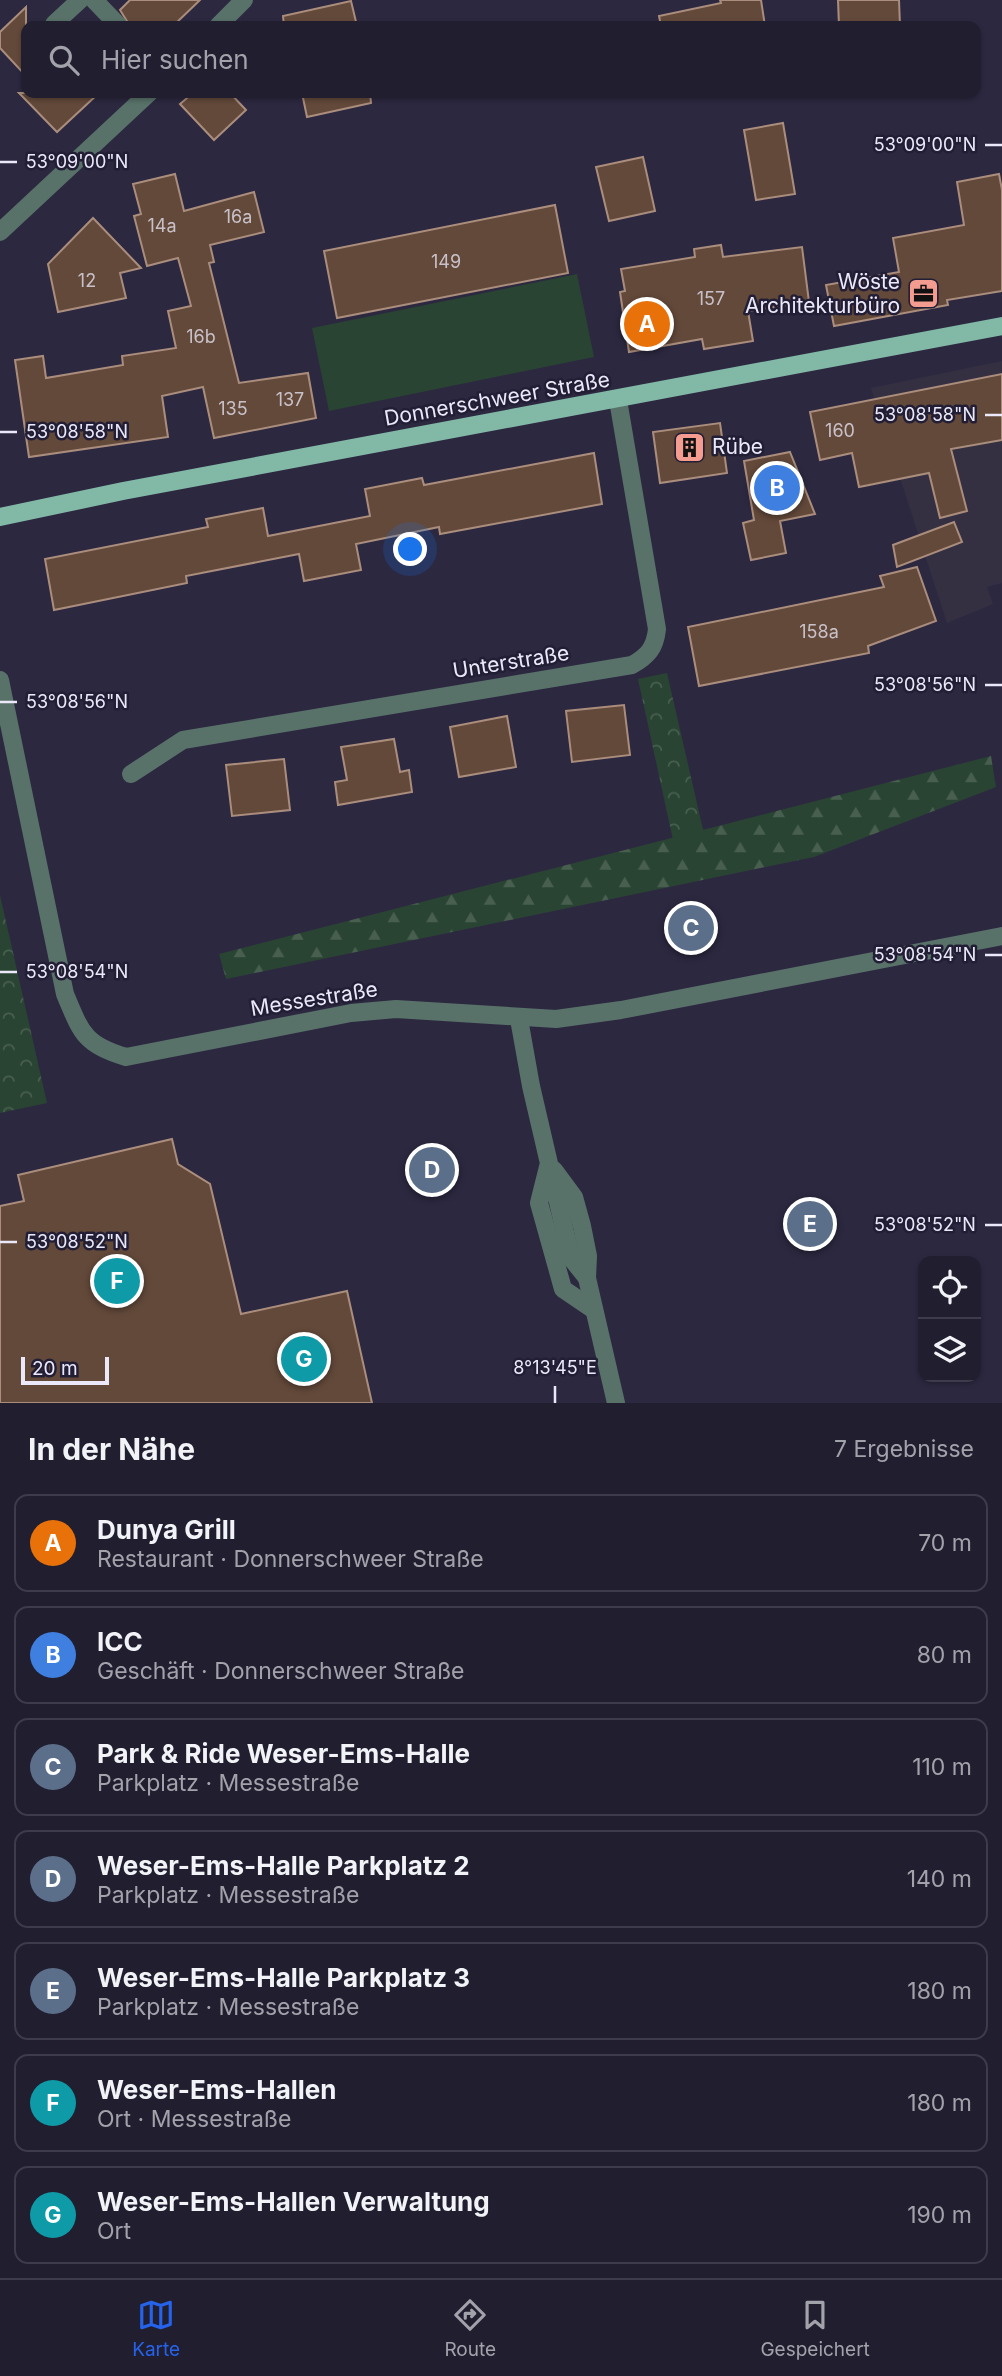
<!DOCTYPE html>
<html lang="de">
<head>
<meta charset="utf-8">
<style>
  body { margin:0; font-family:Inter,sans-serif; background:#292738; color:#f1f3f6 }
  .controls { position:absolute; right:21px; bottom:21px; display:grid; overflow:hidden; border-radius:14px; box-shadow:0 2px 5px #0004 }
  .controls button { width:63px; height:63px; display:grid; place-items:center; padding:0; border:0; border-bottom:2px solid #3e3c4c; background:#211e30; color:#f1f3f6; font:35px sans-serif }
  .scale { position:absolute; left:21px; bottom:18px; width:88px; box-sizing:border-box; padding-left:7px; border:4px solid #ebe9f9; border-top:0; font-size:19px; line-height:24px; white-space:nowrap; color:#ebe9f9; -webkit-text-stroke:5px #221e35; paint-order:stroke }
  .you { position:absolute; left:411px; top:550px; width:24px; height:24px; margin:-18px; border:5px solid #fff; border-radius:50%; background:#1a73e8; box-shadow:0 0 0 10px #1a73e833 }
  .badge { display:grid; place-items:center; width:46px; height:46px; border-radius:50%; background:#2563eb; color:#fff; font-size:23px; font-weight:700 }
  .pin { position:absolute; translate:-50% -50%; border:4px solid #fff; box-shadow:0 2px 7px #0006 }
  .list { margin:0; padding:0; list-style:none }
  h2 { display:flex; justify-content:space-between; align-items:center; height:91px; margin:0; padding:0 28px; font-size:30px }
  h2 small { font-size:23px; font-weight:400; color:#a2a2ab }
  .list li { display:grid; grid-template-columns:46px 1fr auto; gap:21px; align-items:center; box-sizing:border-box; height:98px; margin:0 14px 14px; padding:0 14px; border:2px solid #3e3c4c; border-radius:14px }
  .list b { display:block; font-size:26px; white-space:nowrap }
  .list p { margin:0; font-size:23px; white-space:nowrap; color:#a2a2ab }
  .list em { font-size:23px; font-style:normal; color:#a2a2ab }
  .icon { flex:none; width:38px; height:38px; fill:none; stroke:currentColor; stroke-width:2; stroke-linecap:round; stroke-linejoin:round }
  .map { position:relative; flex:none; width:1002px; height:1403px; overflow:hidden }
  .search { position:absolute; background:#211e30; box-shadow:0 2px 5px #0004; left:21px; right:21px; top:21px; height:77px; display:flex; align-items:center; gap:18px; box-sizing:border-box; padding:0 24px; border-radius:14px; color:#a2a2ab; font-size:26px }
  .sheet { height:875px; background:#211e30 }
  nav { display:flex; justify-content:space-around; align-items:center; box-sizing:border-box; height:98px; border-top:2px solid #3e3c4c; background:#211e30; font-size:19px; color:#a2a2ab }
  nav a { display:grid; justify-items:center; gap:4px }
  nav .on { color:#2563eb }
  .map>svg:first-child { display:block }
  .commercial { fill:#353041 }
  .grass { fill:#294432 }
  .forest { fill:url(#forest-firs) }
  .park { fill:url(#park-crowns) }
  .building { fill:#63493a; stroke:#aa8d7c; stroke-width:2 }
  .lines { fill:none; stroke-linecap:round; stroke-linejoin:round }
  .minor { stroke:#587269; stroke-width:18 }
  .major { stroke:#82b9a6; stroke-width:18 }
  .ticks { fill:none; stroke:#ebe9f9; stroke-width:2.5 }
  .labels { text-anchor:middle; stroke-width:5; stroke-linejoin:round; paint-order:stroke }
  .number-label { font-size:18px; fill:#c9c1c9 }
  .poi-label { font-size:21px; fill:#ebe9f9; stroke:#221e35; text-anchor:end }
  .street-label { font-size:21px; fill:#ebe9f9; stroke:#221e35 }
  .ticks-label { font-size:18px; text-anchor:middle; fill:#ebe9f9; stroke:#221e35; stroke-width:5; stroke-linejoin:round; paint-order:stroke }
</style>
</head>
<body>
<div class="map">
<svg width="1002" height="1403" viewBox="0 0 1002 1403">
  <defs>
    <pattern id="forest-firs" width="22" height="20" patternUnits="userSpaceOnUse" patternTransform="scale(1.75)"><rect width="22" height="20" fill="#294432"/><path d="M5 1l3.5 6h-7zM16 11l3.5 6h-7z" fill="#485f50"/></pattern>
    <pattern id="park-crowns" width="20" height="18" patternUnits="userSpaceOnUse" patternTransform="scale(1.75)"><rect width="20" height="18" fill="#294432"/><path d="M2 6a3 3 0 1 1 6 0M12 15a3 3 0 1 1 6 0" fill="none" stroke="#485f50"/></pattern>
  </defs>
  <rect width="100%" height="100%" fill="#2c2840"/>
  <path class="commercial" d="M1002,361V583L987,587L993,604L947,623L871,388Z"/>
  <path class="grass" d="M577,274L594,357L329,411L312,328Z"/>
  <path class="forest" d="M991,756L996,787L814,857L226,979L219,954Z"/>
  <g class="park">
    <path d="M667,673L704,834L673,840L638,679Z"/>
    <path d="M0,895L47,1103L0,1113Z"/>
  </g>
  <g class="building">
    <path d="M130,0H200L173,26H130L120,10Z"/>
    <path d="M720,0H761L765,26H661L659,16L721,3Z"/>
    <path d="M838,0H899L900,26H839Z"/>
    <path d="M351,1L357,26H284L283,16Z"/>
    <path d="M26,7V76L0,48V32Z"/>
    <path d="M19,93H99L57,132Z"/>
    <path d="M193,93H230L246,110L214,140L180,104Z"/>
    <path d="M302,93H370L371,103L307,117Z"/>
    <path d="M783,123L795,194L756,200L744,130Z"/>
    <path d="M643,157L655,211L609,221L596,167Z"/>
    <path d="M175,174L184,211L254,192L264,232L210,245L214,262L209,263L239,383L308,373L316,418L214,438L203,387L162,396L168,437L29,457L15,360L43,356L46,378L123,365L122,356L176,348L168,311L191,306L178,258L147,266L134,216L141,214L133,184Z"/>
    <path d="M999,174L1002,190V291L947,300L948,305L834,326L826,285L899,272L893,238L964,225L957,182Z"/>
    <path d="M555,205L568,273L337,318L324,251Z"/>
    <path d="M93,218L141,268L120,273L126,298L58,312L48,264Z"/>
    <path d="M721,245L723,257L802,247L809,302L748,311L753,341L704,349L702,339L629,352L620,292L625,291L621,269L695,257L694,249Z"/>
    <path d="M1002,374V440L951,449L967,511L940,518L929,473L859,487L852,453L820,460L810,412Z"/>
    <path d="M720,423L727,473L660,483L653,432Z"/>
    <path d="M790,452L815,514L780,521L786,553L751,560L743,523L754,520L744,461Z"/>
    <path d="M594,453L602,504L440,534L439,527L356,544L361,570L304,581L299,554L186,576L187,583L54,610L45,559L208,527L206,519L263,508L268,536L370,516L365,489L422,478L424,485Z"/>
    <path d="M954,522L962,542L897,567L893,545Z"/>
    <path d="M917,567L936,621L868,646L869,653L699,686L688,627L884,587L880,576Z"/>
    <path d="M624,705L630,755L572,762L566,711Z"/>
    <path d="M507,716L516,767L459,777L450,727Z"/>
    <path d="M394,739L400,772L409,770L412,792L338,805L335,782L347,780L341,747Z"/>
    <path d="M284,759L290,810L232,816L226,765Z"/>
    <path d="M172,1139L178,1164L210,1184L241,1314L347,1291L372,1403H0V1206L24,1201L18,1175Z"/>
  </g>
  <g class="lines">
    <g class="minor">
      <path d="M94,0L119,26"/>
      <path d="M54,24L80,0"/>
      <path d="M218,26L244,0"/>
      <path d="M0,232L149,93"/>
      <path d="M0,680L65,994C81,1032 84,1045 126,1057L351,1013L396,1009L556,1019L621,1010L1002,936"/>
      <path d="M131,774L183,740L632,665C648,656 655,648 657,629L618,400"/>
      <path d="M519,1019L531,1086L571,1258L587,1278"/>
      <path d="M548,1167L539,1203L563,1289L594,1310"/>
      <path d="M554,1170L574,1197L582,1226L588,1256L587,1278L616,1403"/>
    </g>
    <path class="major" d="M0,517L123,491L1002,326"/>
  </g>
  <path class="ticks" d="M985,145H1002M0,162H17M985,415H1002M0,432H17M985,685H1002M0,702H17M985,955H1002M0,972H17M985,1225H1002M0,1242H17M555,1386V1403"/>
  <defs>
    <symbol id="office-square" viewBox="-11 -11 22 22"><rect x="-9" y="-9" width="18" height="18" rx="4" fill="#f59c91" stroke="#221e35"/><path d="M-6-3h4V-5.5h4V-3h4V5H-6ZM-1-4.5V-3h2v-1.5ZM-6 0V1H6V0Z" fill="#111"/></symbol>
    <symbol id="building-square" viewBox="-11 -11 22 22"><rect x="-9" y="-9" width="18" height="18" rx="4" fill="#f59c91" stroke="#221e35"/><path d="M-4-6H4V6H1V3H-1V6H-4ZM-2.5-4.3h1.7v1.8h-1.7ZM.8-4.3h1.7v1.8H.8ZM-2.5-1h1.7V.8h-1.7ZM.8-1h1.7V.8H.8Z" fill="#111"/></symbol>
  </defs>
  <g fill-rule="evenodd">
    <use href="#office-square" x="906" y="276" width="35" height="35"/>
    <use href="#building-square" x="672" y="430" width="35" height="35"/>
  </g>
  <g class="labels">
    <g class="number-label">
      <text x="238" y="223">16a</text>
      <text x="162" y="232">14a</text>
      <text x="446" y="268">149</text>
      <text x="87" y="287">12</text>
      <text x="711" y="305">157</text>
      <text x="201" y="343">16b</text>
      <text x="290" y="406">137</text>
      <text x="233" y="415">135</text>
      <text x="840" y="437">160</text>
      <text x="819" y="638">158a</text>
    </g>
    <g class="poi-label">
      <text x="900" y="289">Wöste<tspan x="900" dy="24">Architekturbüro</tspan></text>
      <text x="712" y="454" text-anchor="start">Rübe</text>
    </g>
    <g class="street-label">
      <text transform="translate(497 399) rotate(-10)" y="7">Donnerschweer Straße</text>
      <text transform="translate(511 662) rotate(-9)" y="7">Unterstraße</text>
      <text transform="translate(314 999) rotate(-9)" y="7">Messestraße</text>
    </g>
  </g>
  <g class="ticks-label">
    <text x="925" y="151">53°09'00"N</text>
    <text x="77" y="168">53°09'00"N</text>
    <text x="925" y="421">53°08'58"N</text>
    <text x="77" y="438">53°08'58"N</text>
    <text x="925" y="691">53°08'56"N</text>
    <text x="77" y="708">53°08'56"N</text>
    <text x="925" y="961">53°08'54"N</text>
    <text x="77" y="978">53°08'54"N</text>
    <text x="925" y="1231">53°08'52"N</text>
    <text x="77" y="1248">53°08'52"N</text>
    <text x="555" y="1374">8°13'45"E</text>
  </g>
</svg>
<div class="controls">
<button><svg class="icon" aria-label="locate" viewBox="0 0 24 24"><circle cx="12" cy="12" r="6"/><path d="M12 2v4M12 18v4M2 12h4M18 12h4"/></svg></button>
<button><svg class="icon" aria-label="layers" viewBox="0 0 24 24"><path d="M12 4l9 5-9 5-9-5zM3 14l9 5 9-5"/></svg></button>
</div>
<div class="scale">20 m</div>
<div class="you"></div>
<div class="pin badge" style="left:647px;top:324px;background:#e8710a">A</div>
<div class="pin badge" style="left:777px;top:488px;background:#3f7fe0">B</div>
<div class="pin badge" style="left:691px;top:928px;background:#5c6f8a">C</div>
<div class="pin badge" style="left:432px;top:1170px;background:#5c6f8a">D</div>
<div class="pin badge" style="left:810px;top:1224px;background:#5c6f8a">E</div>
<div class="pin badge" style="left:117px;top:1281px;background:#0f9aa8">F</div>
<div class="pin badge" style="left:304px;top:1359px;background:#0f9aa8">G</div>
<div class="search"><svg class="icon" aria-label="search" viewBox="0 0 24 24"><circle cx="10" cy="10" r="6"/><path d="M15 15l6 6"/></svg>Hier suchen</div>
</div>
<section class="sheet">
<h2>In der Nähe<small>7 Ergebnisse</small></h2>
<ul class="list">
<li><span class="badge" style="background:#e8710a">A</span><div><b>Dunya Grill</b><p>Restaurant · Donnerschweer Straße</p></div><em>70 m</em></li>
<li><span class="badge" style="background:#3f7fe0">B</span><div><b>ICC</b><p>Geschäft · Donnerschweer Straße</p></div><em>80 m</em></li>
<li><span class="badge" style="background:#5c6f8a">C</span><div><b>Park &amp; Ride Weser-Ems-Halle</b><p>Parkplatz · Messestraße</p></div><em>110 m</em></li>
<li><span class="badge" style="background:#5c6f8a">D</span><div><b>Weser-Ems-Halle Parkplatz 2</b><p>Parkplatz · Messestraße</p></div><em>140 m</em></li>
<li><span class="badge" style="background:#5c6f8a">E</span><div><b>Weser-Ems-Halle Parkplatz 3</b><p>Parkplatz · Messestraße</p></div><em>180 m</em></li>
<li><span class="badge" style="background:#0f9aa8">F</span><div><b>Weser-Ems-Hallen</b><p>Ort · Messestraße</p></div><em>180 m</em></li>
<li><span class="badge" style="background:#0f9aa8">G</span><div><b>Weser-Ems-Hallen Verwaltung</b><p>Ort</p></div><em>190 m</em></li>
</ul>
</section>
<nav>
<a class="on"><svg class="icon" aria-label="map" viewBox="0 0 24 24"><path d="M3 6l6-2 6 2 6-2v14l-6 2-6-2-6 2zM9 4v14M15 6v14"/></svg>Karte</a>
<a><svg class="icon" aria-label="directions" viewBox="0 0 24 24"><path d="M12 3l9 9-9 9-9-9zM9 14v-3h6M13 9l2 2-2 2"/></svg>Route</a>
<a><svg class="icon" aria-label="saved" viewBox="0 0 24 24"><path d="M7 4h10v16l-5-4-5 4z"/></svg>Gespeichert</a>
</nav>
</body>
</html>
